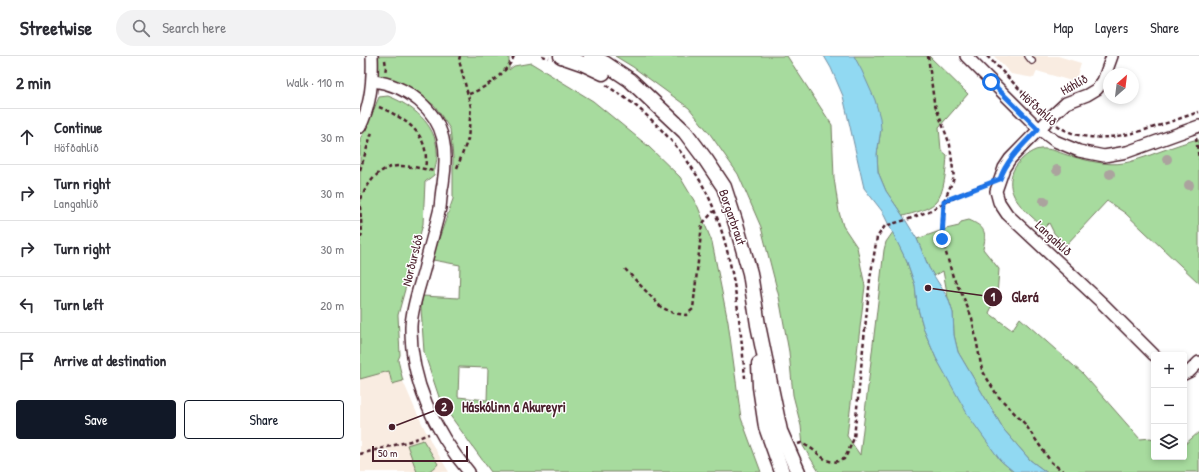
<!DOCTYPE html>
<html lang="en">
<head>
<meta charset="utf-8">
<style>
  body { margin:0; font-family:"Patrick Hand",sans-serif; background:#f2f2f3; color:#2b2b33 }
  .controls { position:absolute; right:12px; bottom:12px; display:grid; overflow:hidden; border-radius:4px; box-shadow:0 2px 6px #0003 }
  .controls button { width:36px; height:36px; display:grid; place-items:center; padding:0; border:0; border-bottom:1px solid #e1e1e2; background:#fff; color:#2b2b33; font:20px sans-serif }
  .compass { position:absolute; left:743px; top:12px; width:36px; height:36px; border-radius:50%; background:#fff; box-shadow:0 2px 6px #0003; rotate:28deg }
  .scale { position:absolute; left:12px; bottom:10px; width:96px; box-sizing:border-box; padding-left:4px; border:2px solid #4a1f2b; border-top:0; font-size:11px; line-height:14px; white-space:nowrap; color:#4a1f2b; -webkit-text-stroke:3px #fff; paint-order:stroke }
  .stop { position:absolute; width:12px; height:12px; margin:-9px; border:3px solid #1a73e8; border-radius:50%; background:#fff }
  .stop.end { background:#1a73e8; border-color:#fff; box-shadow:0 1px 4px #0008 }
  .list { margin:0; padding:0; list-style:none }
  h2 { display:flex; justify-content:space-between; align-items:center; height:52px; margin:0; padding:0 16px; font-size:17px }
  h2 small { font-size:13px; font-weight:400; color:#7c7c81 }
  .list li { display:grid; grid-template-columns:26px 1fr auto; gap:12px; align-items:center; box-sizing:border-box; height:56px; padding:0 16px; border-top:1px solid #e1e1e2 }
  .list b { display:block; font-size:15px; white-space:nowrap }
  .list p { margin:0; font-size:13px; white-space:nowrap; color:#7c7c81 }
  .list em { font-size:13px; font-style:normal; color:#7c7c81 }
  .actions { display:flex; gap:8px; padding:12px 16px }
  .actions a { flex:1; padding:9px 0; border:1px solid #111827; border-radius:4px; text-align:center; font-size:14px; color:#111827 }
  .actions .main { background:#111827; color:#fff }
  .icon { flex:none; width:22px; height:22px; fill:none; stroke:currentColor; stroke-width:2; stroke-linecap:round; stroke-linejoin:round }
  .map { position:relative; flex:none; width:839px; height:416px; overflow:hidden }
  header { display:flex; align-items:center; gap:24px; box-sizing:border-box; height:56px; padding:0 20px; background:#fff; border-bottom:1px solid #e1e1e2 }
  header strong { font-size:19px }
  nav { display:flex; gap:22px; margin-inline-start:auto; font-size:14px }
  .search { width:280px; height:36px; background:#f2f2f3; display:flex; align-items:center; gap:10px; box-sizing:border-box; padding:0 14px; border-radius:22px; color:#7c7c81; font-size:15px }
  main { display:flex }
  aside { flex:1; background:#fff }
  .map>svg:first-child { display:block }
  .built { fill:#f9ece1 }
  .green { fill:#a7db9e; stroke:#787d64; fill-rule:evenodd }
  .water { fill:#91d9f2; stroke:#758fa2 }
  .lines { fill:none; stroke-linecap:round; stroke-linejoin:round }
  .service-casing { stroke:#4a1f2b; stroke-width:8 }
  .minor-casing { stroke:#4a1f2b; stroke-width:14 }
  .tertiary-casing { stroke:#4a1f2b; stroke-width:17 }
  .path { stroke:#4a1f2b; stroke-width:2.5; stroke-dasharray:4 3; stroke-linecap:butt }
  .service { stroke:#fff; stroke-width:5.5 }
  .minor { stroke:#fff; stroke-width:11 }
  .tertiary { stroke:#fff; stroke-width:14 }
  .tree { fill:#aba39e }
  .route { stroke:#1a73e8; stroke-width:5 }
  .labels { text-anchor:middle; stroke-width:3; stroke-linejoin:round; paint-order:stroke }
  .street-label { font-size:13px; fill:#4a1f2b; stroke:#fff }
  .leader { fill:none; stroke:#4a1f2b; stroke-width:1.5 }
  .callout-dot { fill:#4a1f2b; stroke:#fff; stroke-width:1.5 }
  .mark-label { font-size:12px; text-anchor:middle; font-weight:bold; fill:#fff }
  .callout-label { font-size:14px; text-anchor:middle; font-weight:bold; fill:#4a1f2b; stroke:#fff; stroke-width:3; stroke-linejoin:round; paint-order:stroke }
</style>
</head>
<body>
<header>
<strong>Streetwise</strong>
<div class="search"><svg class="icon" aria-label="search" viewBox="0 0 24 24"><circle cx="10" cy="10" r="6"/><path d="M15 15l6 6"/></svg>Search here</div>
<nav><a>Map</a><a>Layers</a><a>Share</a></nav>
</header>
<main>
<aside>
<h2>2 min<small>Walk · 110 m</small></h2>
<ul class="list">
<li><svg class="icon" aria-label="ahead" viewBox="0 0 24 24"><path d="M12 20V5M6 11l6-6 6 6"/></svg><div><b>Continue</b><p>Höfðahlíð</p></div><em>30 m</em></li>
<li><svg class="icon" aria-label="right" viewBox="0 0 24 24"><path d="M7 20v-9h11M14 6l5 5-5 5"/></svg><div><b>Turn right</b><p>Langahlíð</p></div><em>30 m</em></li>
<li><svg class="icon" aria-label="right" viewBox="0 0 24 24"><path d="M7 20v-9h11M14 6l5 5-5 5"/></svg><div><b>Turn right</b></div><em>30 m</em></li>
<li><svg class="icon" aria-label="left" viewBox="0 0 24 24"><path d="M17 20v-9H6M10 6l-5 5 5 5"/></svg><div><b>Turn left</b></div><em>20 m</em></li>
<li><svg class="icon" aria-label="arrive" viewBox="0 0 24 24"><path d="M6 21V4h12l-3 4 3 4H6"/></svg><div><b>Arrive at destination</b></div></li>
</ul>
<div class="actions"><a class="main">Save</a><a>Share</a></div>
</aside>
<div class="map">
<svg width="839" height="416" viewBox="0 0 839 416">
  <rect width="100%" height="100%" fill="#fff"/>
  <filter id="ink" filterUnits="userSpaceOnUse"><feTurbulence type="fractalNoise" baseFrequency=".025" numOctaves="2"/><feDisplacementMap in="SourceGraphic" scale="8" xChannelSelector="R" yChannelSelector="G"/><feConvolveMatrix kernelMatrix="1 2 1 2 8 2 1 2 1" color-interpolation-filters="sRGB"/></filter>
  <g filter="url(#ink)">
    <g class="built">
      <path d="M634,0H698L721,7L715,26L677,15L674,22L651,18Z"/>
      <path d="M38,304L43,325L55,353L72,388L89,416H0V313Z"/>
    </g>
    <g class="green">
      <path d="M15,0H149V14L154,10L171,7L233,45L288,90L320,121L338,151L352,186L368,266L381,362L401,416H131L81,347L64,296L61,252L62,242L74,197L93,143V101L90,73L75,50L53,34L33,25L18,20ZM73,204L100,209L99,242L63,240ZM99,311L128,312L127,344L98,341Z"/>
      <path d="M255,0H427L472,69L474,122L479,156L483,170L497,191L505,230L487,380L500,399L524,194L526,186L533,176L547,206L555,229L557,249L564,274L576,302L640,404L654,416H459L443,390L441,370L433,339L429,296L419,241L401,171L378,118L350,78L329,52L273,11Z"/>
      <path d="M494,0H569L608,38L579,71L581,94L587,99C586,112 585,138 575,147C567,154 554,157 543,160L526,135L518,116L517,98L521,73Z"/>
      <path d="M28,40C52,49 76,68 77,95C78,102 75,111 74,119L65,126L63,168L38,259L40,299L38,304L43,325L32,328L29,315L0,323V83L7,70L19,41Z"/>
      <path d="M834,84H839V227L765,157L747,145L706,189L694,177L689,167L684,172C668,156 643,141 653,115C657,106 670,94 680,93C690,92 698,96 707,99C725,104 746,110 764,107C771,106 778,103 785,101C801,95 817,89 834,84Z"/>
      <path d="M609,164C625,171 627,176 623,193L639,213L637,240L629,257L652,274L660,262L723,318L780,383L791,382L794,385V401H824V389L839,376V416H686L670,404L644,374L598,296L594,279L593,257L588,242L583,215L574,220L569,212L557,183L586,173L599,170L601,166Z"/>
      <path d="M63,384L78,408C72,416 66,416 57,416L47,389Z"/>
    </g>
    <path class="water" d="M464,0H494L502,15L515,44L520,62L521,73L517,98L518,116L526,135L543,160L557,183L569,212L588,242L593,257L594,279L598,296L644,374L670,404L686,416H654L640,404L609,361L576,302L564,274L557,249L555,229L547,206L522,155L504,132L483,40L471,12Z"/>
    <g class="lines">
      <defs>
        <path id="service" d="M668,0L672,5"/>
        <g id="minor">
          <path d="M606,0L679,73L695,85L719,95L744,100L767,96L839,70"/>
          <path d="M752,0L743,25L737,33L727,39L706,47L693,59L650,103L644,112L636,135L639,146L647,158L741,246L794,299"/>
          <path d="M13,25C30,27 46,34 59,45C86,68 88,95 83,128C81,136 81,144 80,152C75,173 69,193 64,214C59,232 52,251 51,270C50,324 74,375 109,416"/>
          <path d="M0,71C11,49 13,24 12,0"/>
          <path d="M824,318L830,315L839,306"/>
        </g>
        <g id="tertiary">
          <path d="M201,0L224,8L243,17"/>
          <path d="M231,0L246,8L270,24L325,76L346,104L364,131L376,168L390,217L398,269L420,375L438,416"/>
          <path d="M399,308L400,331L406,371L422,416"/>
        </g>
      </defs>
      <use href="#service" class="service-casing"/>
      <use href="#minor" class="minor-casing"/>
      <use href="#tertiary" class="tertiary-casing"/>
      <g class="path">
        <path d="M182,0L189,2"/>
        <path d="M568,0L574,46L590,89L594,122L584,145L582,183L593,221L602,238L612,262L622,314L637,339L665,368L691,406L704,416"/>
        <path d="M627,0L681,55"/>
        <path d="M25,4L26,11L25,17"/>
        <path d="M246,29C254,35 263,40 271,46C306,74 339,113 355,156C375,208 380,266 385,322"/>
        <path d="M109,38C126,32 147,17 154,0"/>
        <path d="M19,51C47,63 71,79 65,113"/>
        <path d="M697,69C736,98 798,69 839,56"/>
        <path d="M836,82L839,103"/>
        <path d="M97,112L108,83L111,51L99,4L100,0"/>
        <path d="M0,114L12,76"/>
        <path d="M0,143C20,104 35,107 74,115"/>
        <path d="M0,150L2,177L0,185"/>
        <path d="M265,213L301,251L313,257L326,259L333,253L342,168L354,155"/>
        <path d="M438,388L441,387C445,389 449,391 452,393C464,402 468,410 484,403L487,398L494,382L510,223L517,181L525,170L549,163L569,155L603,137L626,128"/>
        <path d="M0,398L50,385L69,378"/>
      </g>
      <use href="#service" class="service"/>
      <use href="#minor" class="minor"/>
      <use href="#tertiary" class="tertiary"/>
    </g>
    <g class="tree">
      <circle cx="807" cy="103" r="5"/>
      <circle cx="697" cy="114" r="5"/>
      <circle cx="750" cy="118" r="5"/>
      <circle cx="829" cy="129" r="5"/>
      <circle cx="684" cy="145" r="5"/>
    </g>
  </g>
  <g class="lines" filter="url(#ink)">
    <path class="route" d="M582,183L584,145L640,123C647,103 663,89 678,73L631,26"/>
  </g>
  <g class="labels">
    <g class="street-label">
      <text transform="translate(714 28) rotate(-29)" y="5">Háhlíð</text>
      <text transform="translate(679 52) rotate(42)" y="5">Höfðahlíð</text>
      <text transform="translate(373 161) rotate(71)" y="5">Borgarbraut</text>
      <text transform="translate(694 182) rotate(43)" y="5">Langahlíð</text>
      <text transform="translate(52 204) rotate(-76)" y="5">Norðurslóð</text>
    </g>
  </g>
  <path class="leader" d="M568 232L633 241M32 371L84 351"/>
  <g class="callout-dot">
    <circle cx="568" cy="232" r="4"/>
    <circle cx="32" cy="371" r="4"/>
    <circle cx="633" cy="241" r="10"/>
    <circle cx="84" cy="351" r="10"/>
  </g>
  <g class="mark-label">
    <text x="633" y="245">1</text>
    <text x="84" y="355">2</text>
  </g>
  <g class="callout-label">
    <text x="665" y="246">Glerá</text>
    <text x="154" y="356">Háskólinn á Akureyri</text>
  </g>
</svg>
<div class="controls">
<button>+</button>
<button>−</button>
<button><svg class="icon" aria-label="layers" viewBox="0 0 24 24"><path d="M12 4l9 5-9 5-9-5zM3 14l9 5 9-5"/></svg></button>
</div>
<svg class="compass" viewBox="-18 -18 36 36"><path d="M0-13l5 13h-10z" fill="#e53935"/><path d="M0 13l5-13h-10z" fill="#7c7c81"/></svg>
<div class="scale">50 m</div>
<div class="stop" style="left:631px;top:26px"></div>
<div class="stop end" style="left:582px;top:183px"></div>
</div>
</main>
</body>
</html>
